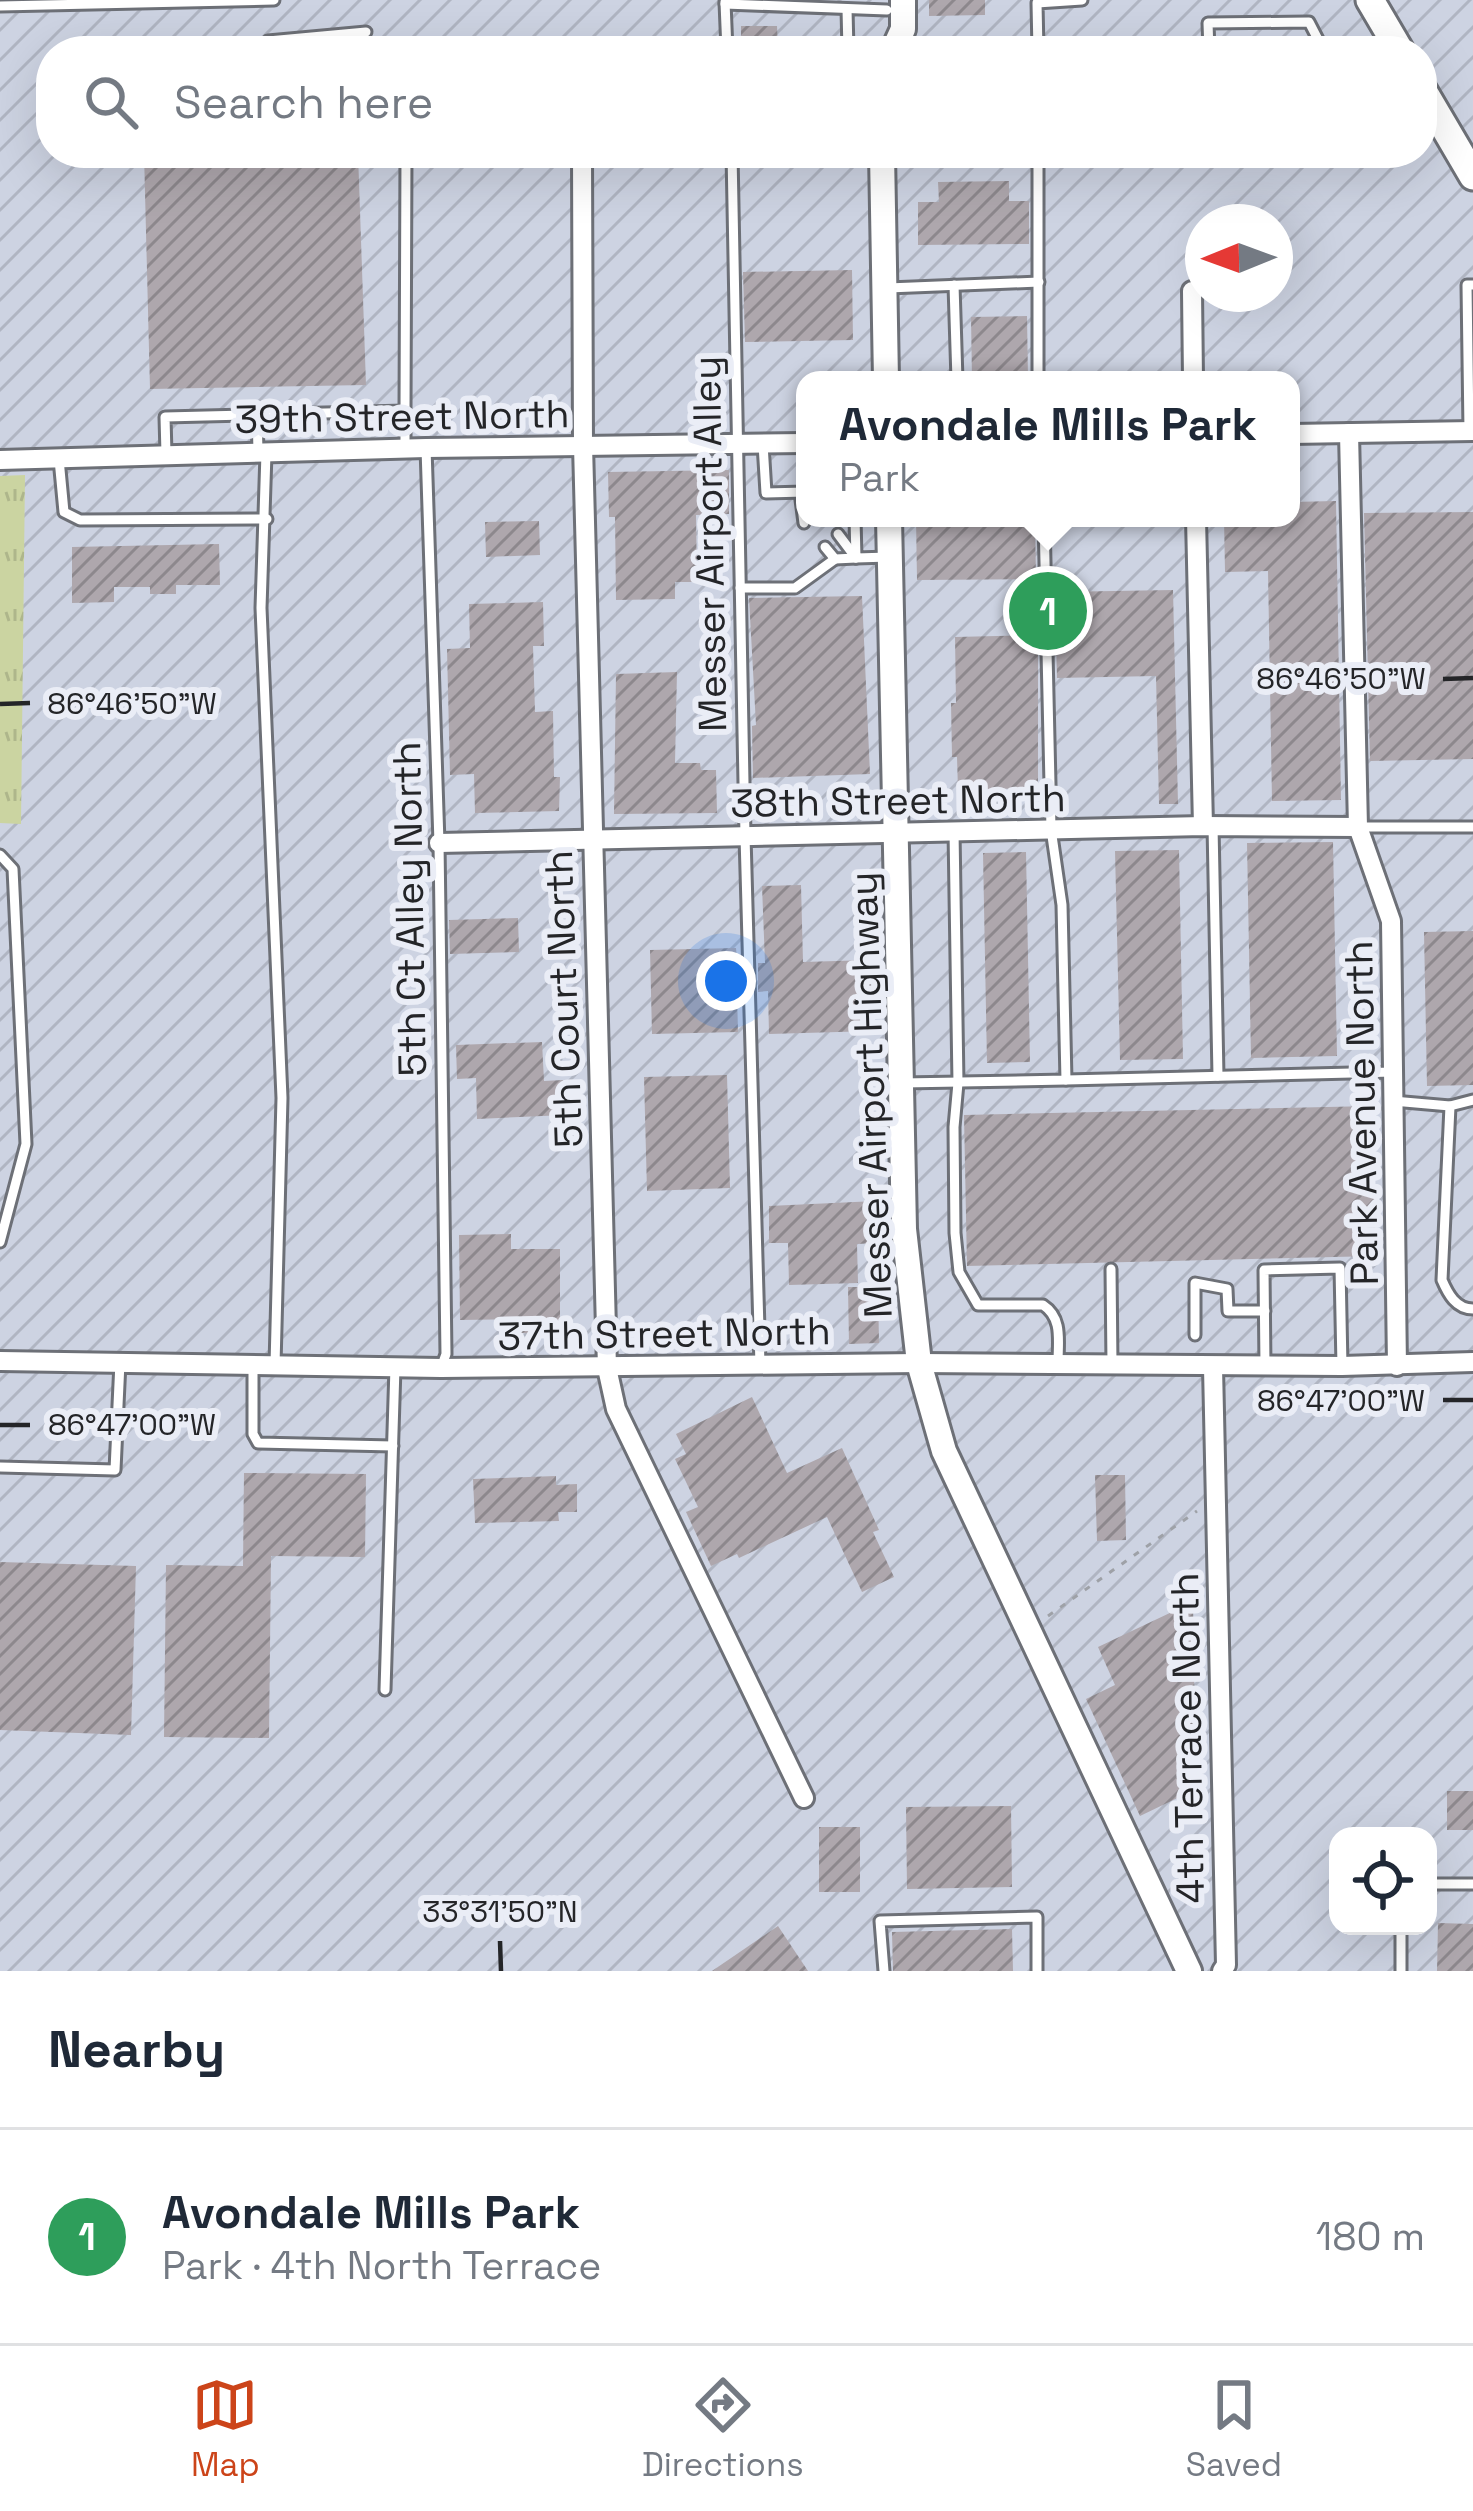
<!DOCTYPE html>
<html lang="en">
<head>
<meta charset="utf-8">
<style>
  body { margin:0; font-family:"Space Grotesk",sans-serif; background:#f2f2f3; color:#1f2937 }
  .controls { position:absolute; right:36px; bottom:36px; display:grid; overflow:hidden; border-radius:24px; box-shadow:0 12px 48px #0002 }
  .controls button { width:108px; height:108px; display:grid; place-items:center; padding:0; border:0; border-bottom:3px solid #e0e1e3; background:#fff; color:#1f2937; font:60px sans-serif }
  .compass { position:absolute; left:1185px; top:204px; width:108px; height:108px; border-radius:50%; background:#fff; box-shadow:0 12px 48px #0002; rotate:269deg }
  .you { position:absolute; left:726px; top:981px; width:42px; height:42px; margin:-30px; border:9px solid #fff; border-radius:50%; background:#1a73e8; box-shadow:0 0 0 18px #1a73e833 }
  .badge { display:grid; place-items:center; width:78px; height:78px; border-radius:50%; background:#cc4419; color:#fff; font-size:39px; font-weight:700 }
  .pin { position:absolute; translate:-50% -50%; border:6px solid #fff; box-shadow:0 3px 12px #0006 }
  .popup { position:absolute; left:796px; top:371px; width:504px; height:156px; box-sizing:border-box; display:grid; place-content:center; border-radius:24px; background:#fff; filter:drop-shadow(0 3px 9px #0005); font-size:39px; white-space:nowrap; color:#747a83 }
  .popup b { font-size:45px; color:#1f2937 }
  .popup::after { content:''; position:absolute; left:50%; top:100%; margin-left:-24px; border:24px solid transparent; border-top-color:#fff }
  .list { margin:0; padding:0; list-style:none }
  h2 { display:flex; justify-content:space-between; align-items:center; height:156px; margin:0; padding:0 48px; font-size:51px }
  h2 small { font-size:39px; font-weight:400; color:#747a83 }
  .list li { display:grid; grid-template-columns:78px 1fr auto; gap:36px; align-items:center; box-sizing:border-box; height:216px; padding:0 48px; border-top:3px solid #e0e1e3 }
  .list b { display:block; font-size:45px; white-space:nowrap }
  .list p { margin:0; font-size:39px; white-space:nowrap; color:#747a83 }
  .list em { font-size:39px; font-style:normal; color:#747a83 }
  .icon { flex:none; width:66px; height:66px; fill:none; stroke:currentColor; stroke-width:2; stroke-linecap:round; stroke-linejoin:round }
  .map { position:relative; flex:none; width:1473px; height:1971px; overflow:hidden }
  .search { position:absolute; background:#fff; box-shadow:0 12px 48px #0002; left:36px; right:36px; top:36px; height:132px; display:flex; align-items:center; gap:30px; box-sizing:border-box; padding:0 42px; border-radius:48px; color:#747a83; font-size:45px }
  .sheet { height:372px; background:#fff }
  nav { display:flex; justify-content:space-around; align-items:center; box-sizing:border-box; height:168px; border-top:3px solid #e0e1e3; background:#fff; font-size:33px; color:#747a83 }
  nav a { display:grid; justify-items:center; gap:6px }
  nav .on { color:#cc4419 }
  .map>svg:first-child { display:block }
  .industrial { fill:url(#industrial-furrows); fill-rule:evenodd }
  .grass { fill:url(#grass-tufts) }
  .building { fill:url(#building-hatch) }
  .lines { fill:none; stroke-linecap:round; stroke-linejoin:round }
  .lane-casing { stroke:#6d7077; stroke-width:15 }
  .street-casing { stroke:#6d7077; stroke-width:24 }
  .secondary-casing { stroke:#6d7077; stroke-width:30 }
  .primary-casing { stroke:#6d7077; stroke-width:33 }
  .path { stroke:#9ea1a7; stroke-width:3; stroke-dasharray:6 9; stroke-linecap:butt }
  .lane { stroke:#fff; stroke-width:9 }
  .street { stroke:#fff; stroke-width:18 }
  .secondary { stroke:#fff; stroke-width:24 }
  .primary { stroke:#fff; stroke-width:27 }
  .ticks { fill:none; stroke:#242528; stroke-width:4.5 }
  .labels { text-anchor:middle; stroke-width:12; stroke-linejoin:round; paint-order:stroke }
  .street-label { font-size:39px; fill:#242528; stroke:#eaedf6 }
  .ticks-label { font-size:30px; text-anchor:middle; fill:#242528; stroke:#eaedf6; stroke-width:12; stroke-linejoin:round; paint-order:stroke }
</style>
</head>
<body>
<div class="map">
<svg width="1473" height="1971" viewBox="0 0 1473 1971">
  <defs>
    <pattern id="industrial-furrows" width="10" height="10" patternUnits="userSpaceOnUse" patternTransform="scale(3)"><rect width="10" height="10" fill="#cdd3e2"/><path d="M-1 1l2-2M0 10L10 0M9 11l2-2" fill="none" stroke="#b0b5c2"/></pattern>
    <pattern id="grass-tufts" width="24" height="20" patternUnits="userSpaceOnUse" patternTransform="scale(3)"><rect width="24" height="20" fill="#cbd4a1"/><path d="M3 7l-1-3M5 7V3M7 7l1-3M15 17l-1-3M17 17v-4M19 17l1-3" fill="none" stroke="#aeb68b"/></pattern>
    <pattern id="building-hatch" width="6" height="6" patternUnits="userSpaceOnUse" patternTransform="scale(3)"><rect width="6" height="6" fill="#aea7ad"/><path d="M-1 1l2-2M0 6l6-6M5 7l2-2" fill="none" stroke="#8d888d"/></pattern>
  </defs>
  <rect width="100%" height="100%" fill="#dde0e8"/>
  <path class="industrial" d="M0,0H1473V1971H0ZM51,51H1422V153H51ZM1203,222H1275V294H1203ZM805,380H1291V518H805ZM1338,1836H1428V1926H1338Z"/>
  <path class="grass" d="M25,475L21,824L0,823V476Z"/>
  <g class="building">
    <path d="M929,0H985V15L929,16Z"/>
    <path d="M741,26H777L778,51H741Z"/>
    <path d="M144,153H358L366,385L150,389Z"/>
    <path d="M1009,181V201H1029V244L918,245V202H939L938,182Z"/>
    <path d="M852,270L853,340L745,342L743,272Z"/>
    <path d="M1027,316L1028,380H972L971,317Z"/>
    <path d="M729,470V514L696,515L697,582H675V599L616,600L615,517H609L608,472Z"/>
    <path d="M1336,501L1341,800L1272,801L1268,571L1225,572L1224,518H1291V502Z"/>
    <path d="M1473,512V759L1370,761L1364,513Z"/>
    <path d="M916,518H961V523L1035,522L1036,579L917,580Z"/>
    <path d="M539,521L540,555L486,557L485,522Z"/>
    <path d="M219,544L220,585H176V594H150V587H114V602L72,603V547Z"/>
    <path d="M1173,590L1178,804H1159L1156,676L1057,678L1055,592Z"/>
    <path d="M862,596L870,774L753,778L752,726L756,725L749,598Z"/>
    <path d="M543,602L544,646H533L535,712L553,711L554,777H560L559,811L475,813L474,774L450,775L447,649L470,648L469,604Z"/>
    <path d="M1038,635V788L958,790L957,757H952L951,703H956L955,637Z"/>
    <path d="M677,672L675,763H700L701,770H716L717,813L614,814L616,674Z"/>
    <path d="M1333,842L1337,1056L1251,1058L1247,843Z"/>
    <path d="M1179,850L1183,1059L1120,1060L1115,851Z"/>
    <path d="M1026,852L1030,1062L987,1063L983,853Z"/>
    <path d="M801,885L803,962L870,960L873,1031L769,1034L768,991L758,992V963H765L762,886Z"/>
    <path d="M518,918L519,952L450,954L449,920Z"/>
    <path d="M1473,931V1085L1427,1086L1424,932Z"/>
    <path d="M736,948L740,992H737L738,1032L652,1034L650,950Z"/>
    <path d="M542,1042L544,1081L563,1080L565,1115L477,1119L476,1078L457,1079L456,1045Z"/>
    <path d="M727,1075L730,1188L647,1191L644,1077Z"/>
    <path d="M1372,1106L1376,1256L967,1266L964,1115Z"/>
    <path d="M876,1201L877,1243L857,1244L858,1283L789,1285L788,1243H769V1206Z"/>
    <path d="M511,1234V1249H560V1334L518,1333V1319L460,1320L459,1235Z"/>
    <path d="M848,1287H878L879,1343L849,1344Z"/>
    <path d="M752,1397L787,1473L842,1448L879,1530L873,1532L894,1577L862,1592L827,1517L739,1558L737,1554L711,1566L686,1512L698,1507L675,1459L686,1454L676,1434Z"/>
    <path d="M244,1473L366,1474L365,1557L271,1556L269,1738L164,1737L166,1565L243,1566Z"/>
    <path d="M1095,1475H1125L1126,1540L1097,1541Z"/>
    <path d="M556,1476V1485L577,1484V1512H558L559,1521L475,1523L473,1479Z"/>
    <path d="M0,1562L136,1566L131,1735L0,1730Z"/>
    <path d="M1193,1602L1196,1789L1140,1816L1086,1699L1115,1685L1098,1647Z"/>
    <rect x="1447" y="1791" width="26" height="39"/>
    <path d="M1011,1806L1012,1887L907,1889L906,1807Z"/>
    <rect x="819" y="1827" width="41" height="65"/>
    <path d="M1438,1923L1473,1924V1971H1437Z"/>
    <path d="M778,1926L808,1971H712Z"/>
    <path d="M1012,1929L1013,1971H893L892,1932Z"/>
  </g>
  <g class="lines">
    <defs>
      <g id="lane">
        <path d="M725,2L727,51"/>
        <path d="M725,4L887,10"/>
        <path d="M0,6L274,0"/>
        <path d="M847,9L848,51"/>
        <path d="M269,51L268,41L366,32"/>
        <path d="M1038,51L1037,3L1082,0"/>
        <path d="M1209,51L1208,23L1309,22L1324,51"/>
        <path d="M732,153L745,836L760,1365"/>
        <path d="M954,285L957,380"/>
        <path d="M888,288L1039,282"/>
        <path d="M1038,380V153"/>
        <path d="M405,411L406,153"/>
        <path d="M257,415L258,451"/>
        <path d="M1469,431L1467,285H1473"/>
        <path d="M763,444L766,493L805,492"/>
        <path d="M426,448L439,843L446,1354L441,1368"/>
        <path d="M266,453L261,608L282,1098L275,1365"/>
        <path d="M166,454L165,417L405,411V446"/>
        <path d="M59,459L64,512L80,520L267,519"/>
        <path d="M800,492L804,523"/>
        <path d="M855,518L856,558L889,557"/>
        <path d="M838,534L856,558"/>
        <path d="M825,547L835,559L856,558"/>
        <path d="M740,588H795L835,559"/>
        <path d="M1213,826L1218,1076"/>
        <path d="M1358,827H1473"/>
        <path d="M954,831L958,1083L954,1127L955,1233L959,1272L978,1305H1043C1063,1318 1058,1341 1058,1363"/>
        <path d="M0,855L13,869L26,1144L0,1242"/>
        <path d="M1066,1080L1393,1072"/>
        <path d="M902,1083L1066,1080L1062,905L1051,829L1044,518"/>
        <path d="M1473,1100L1450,1106L1442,1280C1448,1294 1456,1309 1473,1309"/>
        <path d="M1393,1101L1450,1106"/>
        <path d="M1111,1269L1112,1364"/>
        <path d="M1195,1335V1283L1227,1289L1228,1311H1265"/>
        <path d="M253,1365V1434L258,1443L393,1446"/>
        <path d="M1265,1366L1264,1270L1340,1268L1342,1366"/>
        <path d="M0,1467L115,1470L120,1362"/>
        <path d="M385,1690L395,1367"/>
        <path d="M1428,1884H1473"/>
        <path d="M1401,1926V1971"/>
        <path d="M884,1971L880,1921L1037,1917V1971"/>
      </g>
      <g id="street">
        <path d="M582,153L583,445L607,1368L616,1409L804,1798"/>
        <path d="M1192,291L1193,380"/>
        <path d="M1349,433L1358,827L1391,921L1397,1366"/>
        <path d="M1291,434L1473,431"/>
        <path d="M0,460L426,448L805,443"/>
        <path d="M1196,518L1203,826"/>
        <path d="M439,843L1203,826L1358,827"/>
        <path d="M0,1361L441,1368L919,1363L1342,1366L1473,1362"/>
        <path d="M1213,1367L1226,1965L1222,1971"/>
      </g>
      <g id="secondary">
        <path d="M893,51L903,29V0"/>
        <path d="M882,153L886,380"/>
        <path d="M889,518L904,1229L919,1363L944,1451L1189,1971"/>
      </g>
      <g id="primary">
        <path d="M1370,0L1400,51"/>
        <path d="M1422,89L1473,176"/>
      </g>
    </defs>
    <use href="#lane" class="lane-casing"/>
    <use href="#street" class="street-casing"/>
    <use href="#secondary" class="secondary-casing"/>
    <use href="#primary" class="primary-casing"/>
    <path class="path" d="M1048,1616L1197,1511"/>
    <use href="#lane" class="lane"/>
    <use href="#street" class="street"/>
    <use href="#secondary" class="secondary"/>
    <use href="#primary" class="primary"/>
  </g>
  <path class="ticks" d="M1443,679L1473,678M0,704L30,703M1443,1400H1473M0,1425H30M500,1941L501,1971"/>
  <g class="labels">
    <g class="street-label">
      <text transform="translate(402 416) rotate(-1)" y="14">39th Street North</text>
      <text transform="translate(709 544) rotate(-91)" y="14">Messer Airport Alley</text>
      <text transform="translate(898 800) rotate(-1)" y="14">38th Street North</text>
      <text transform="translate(409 909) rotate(-91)" y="14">5th Ct Alley North</text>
      <text transform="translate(563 999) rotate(-92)" y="14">5th Court North</text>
      <text transform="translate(870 1095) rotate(-92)" y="14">Messer Airport Highway</text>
      <text transform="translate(1361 1113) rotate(-91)" y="14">Park Avenue North</text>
      <text transform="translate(664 1333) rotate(-1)" y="14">37th Street North</text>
      <text transform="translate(1187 1738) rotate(-91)" y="14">4th Terrace North</text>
    </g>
  </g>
  <g class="ticks-label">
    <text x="1341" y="689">86°46'50"W</text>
    <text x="132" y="714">86°46'50"W</text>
    <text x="1341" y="1411">86°47'00"W</text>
    <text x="132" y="1435">86°47'00"W</text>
    <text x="500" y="1922">33°31'50"N</text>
  </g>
</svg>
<div class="controls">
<button><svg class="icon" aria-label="locate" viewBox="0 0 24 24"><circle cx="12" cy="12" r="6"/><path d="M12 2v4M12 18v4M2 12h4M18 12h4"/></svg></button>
</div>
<svg class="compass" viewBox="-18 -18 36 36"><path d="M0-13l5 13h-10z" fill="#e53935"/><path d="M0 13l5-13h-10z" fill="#747a83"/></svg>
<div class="you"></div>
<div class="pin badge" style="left:1048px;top:611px;background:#2e9e5b">1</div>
<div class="popup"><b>Avondale Mills Park</b>Park</div>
<div class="search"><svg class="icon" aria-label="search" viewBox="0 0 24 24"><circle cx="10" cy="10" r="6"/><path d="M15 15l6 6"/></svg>Search here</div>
</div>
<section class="sheet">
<h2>Nearby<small></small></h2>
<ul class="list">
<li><span class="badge" style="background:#2e9e5b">1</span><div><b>Avondale Mills Park</b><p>Park · 4th North Terrace</p></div><em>180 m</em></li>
</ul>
</section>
<nav>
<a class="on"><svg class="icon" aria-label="map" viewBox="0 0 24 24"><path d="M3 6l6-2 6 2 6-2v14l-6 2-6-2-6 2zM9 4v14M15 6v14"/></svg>Map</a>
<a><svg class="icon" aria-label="directions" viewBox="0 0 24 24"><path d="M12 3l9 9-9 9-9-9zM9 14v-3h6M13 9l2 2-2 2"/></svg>Directions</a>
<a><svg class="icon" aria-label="saved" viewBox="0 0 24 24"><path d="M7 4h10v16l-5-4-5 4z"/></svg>Saved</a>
</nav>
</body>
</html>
